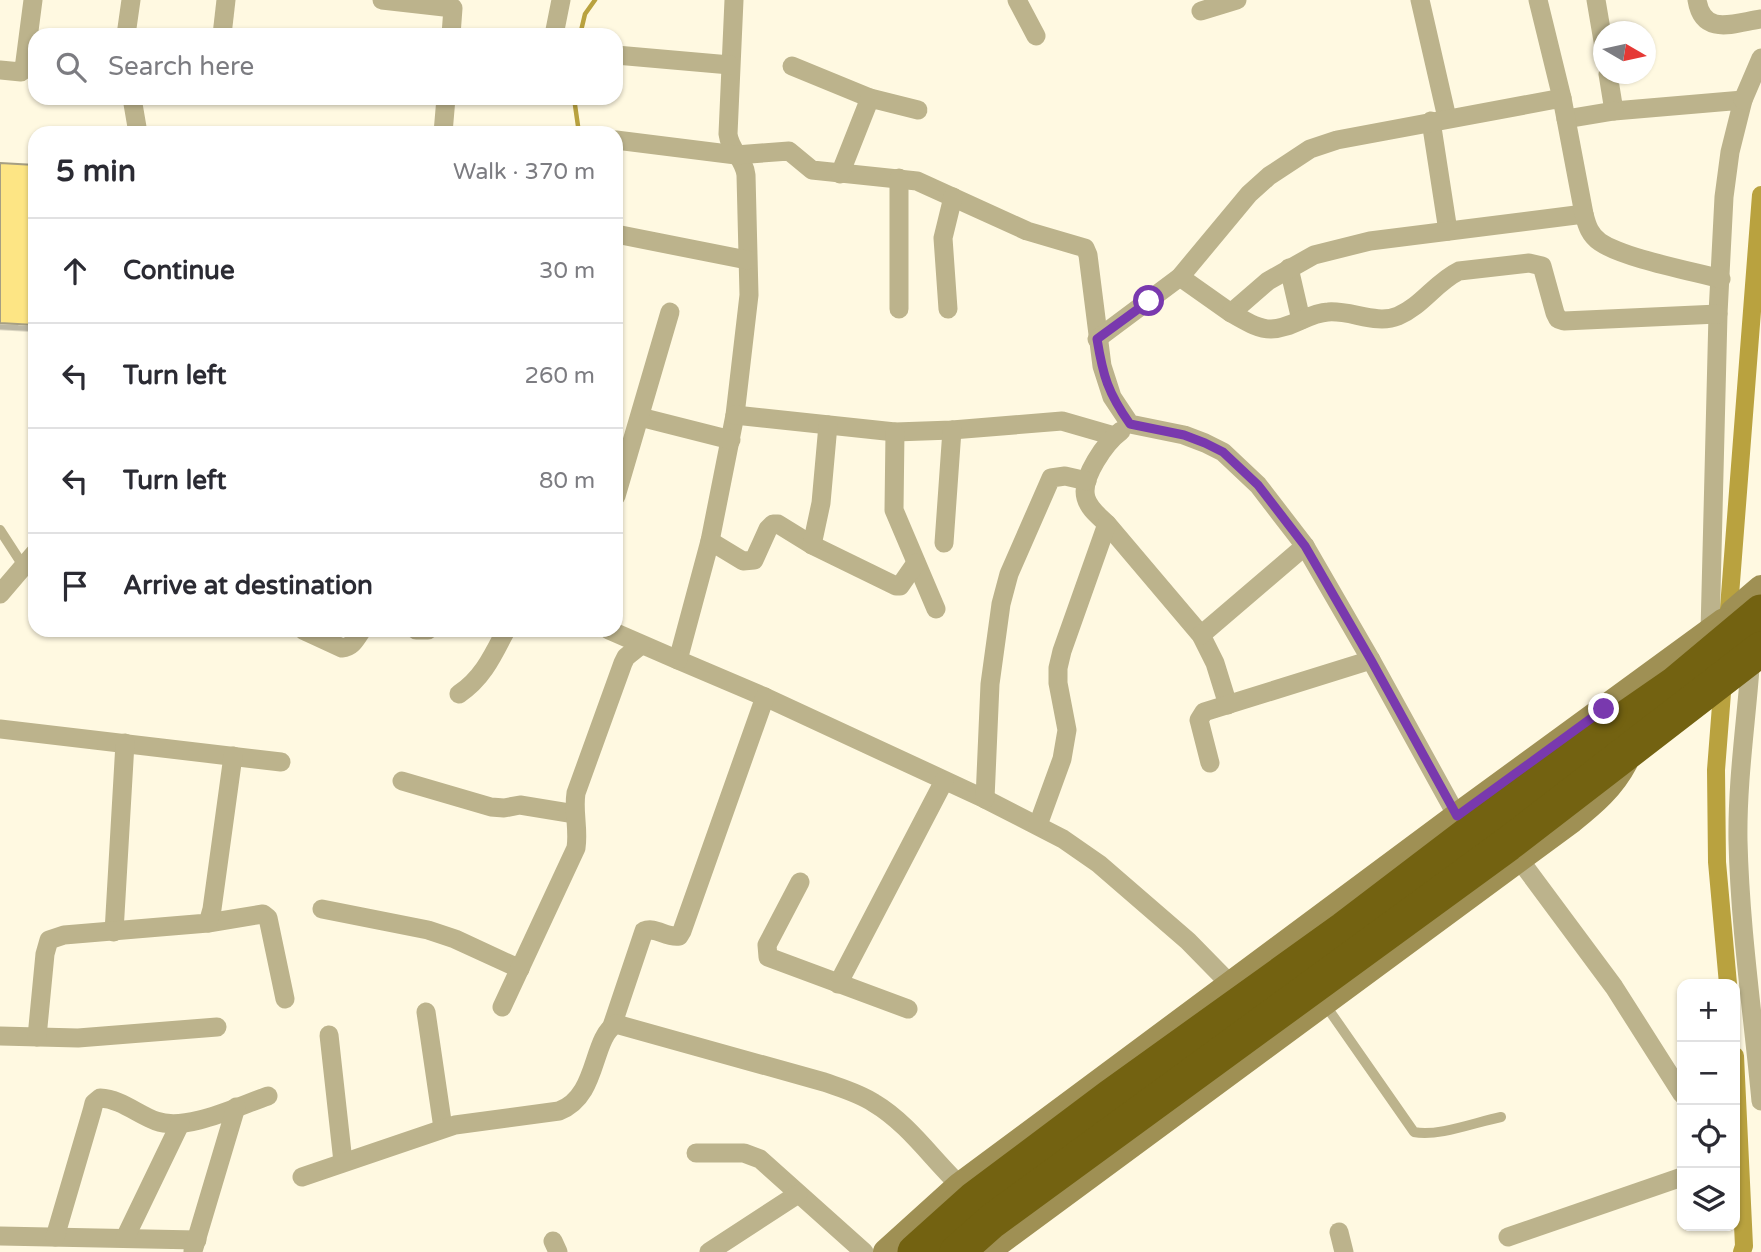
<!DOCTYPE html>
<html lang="en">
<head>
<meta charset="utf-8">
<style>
  body { margin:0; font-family:"Varela Round",sans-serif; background:#f7f7f7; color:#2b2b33 }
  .controls { position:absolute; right:21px; bottom:21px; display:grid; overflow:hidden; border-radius:14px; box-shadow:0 2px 5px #0004 }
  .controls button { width:63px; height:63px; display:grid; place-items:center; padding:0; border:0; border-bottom:2px solid #e1e1e2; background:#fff; color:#2b2b33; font:35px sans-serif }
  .compass { position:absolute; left:1593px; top:21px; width:63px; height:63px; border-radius:50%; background:#fff; box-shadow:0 2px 5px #0004; rotate:99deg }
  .stop { position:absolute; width:21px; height:21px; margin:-16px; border:5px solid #7939ae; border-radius:50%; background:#fff }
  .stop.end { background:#7939ae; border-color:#fff; box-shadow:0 2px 7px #0008 }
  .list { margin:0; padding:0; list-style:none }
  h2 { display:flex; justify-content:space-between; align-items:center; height:91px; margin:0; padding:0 28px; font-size:30px }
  h2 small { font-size:23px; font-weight:400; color:#7c7c81 }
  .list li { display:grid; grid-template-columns:46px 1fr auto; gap:21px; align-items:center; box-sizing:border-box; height:105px; padding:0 28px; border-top:2px solid #e1e1e2 }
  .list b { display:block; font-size:26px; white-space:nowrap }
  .list em { font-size:23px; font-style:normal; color:#7c7c81 }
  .icon { flex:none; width:38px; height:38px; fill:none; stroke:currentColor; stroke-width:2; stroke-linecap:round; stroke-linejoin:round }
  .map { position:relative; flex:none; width:1761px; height:1252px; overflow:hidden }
  .search { position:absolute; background:#fff; box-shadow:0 2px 5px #0004; left:28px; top:28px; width:595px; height:77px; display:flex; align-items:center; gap:18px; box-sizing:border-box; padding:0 24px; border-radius:21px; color:#7c7c81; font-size:26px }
  .panel { position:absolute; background:#fff; box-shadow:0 2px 5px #0004; left:28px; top:126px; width:595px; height:511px; border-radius:21px }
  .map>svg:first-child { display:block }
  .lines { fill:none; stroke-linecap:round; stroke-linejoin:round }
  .stream { stroke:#b9a23f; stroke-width:4.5 }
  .canal { stroke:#b9a23f; stroke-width:18 }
  .building { fill:#fde584; stroke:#a69f83; stroke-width:2; filter:url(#shadow) }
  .lane { stroke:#bcb38c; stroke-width:10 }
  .street { stroke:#bcb38c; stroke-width:19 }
  .secondary { stroke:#9f9054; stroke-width:26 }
  .highway { stroke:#736211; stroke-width:35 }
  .route { stroke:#7939ae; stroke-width:9 }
</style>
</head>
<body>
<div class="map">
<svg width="1761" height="1252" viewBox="0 0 1761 1252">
  <defs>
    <filter id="shadow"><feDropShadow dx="-5.5" dy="5.5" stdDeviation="0" flood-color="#0004"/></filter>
  </defs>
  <rect width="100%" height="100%" fill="#fff9e1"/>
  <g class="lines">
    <g class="stream">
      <path d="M580,35L585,14L595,0"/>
      <path d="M574,98L579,133"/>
    </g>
    <g class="canal">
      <path d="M1728,621L1761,195"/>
      <path d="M1723,680L1716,770L1717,862L1728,984"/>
      <path d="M1735,1056L1744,1246L1742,1252"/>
    </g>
  </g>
  <path class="building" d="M0,163L35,165L32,217H35V325L0,323Z"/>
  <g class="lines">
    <g class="lane">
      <path d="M0,530L24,567"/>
      <path d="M1324,1003L1414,1132C1438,1137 1476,1122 1501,1117"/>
    </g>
    <g class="street">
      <path d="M382,0L453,8L451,35"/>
      <path d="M734,0L728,134C730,151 744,158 746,175L749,295L735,415L710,541L678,660L765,697L985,799L1063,839L1099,864L1188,941L1238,992"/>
      <path d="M1017,0L1036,36"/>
      <path d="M1420,0L1447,118"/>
      <path d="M1538,0L1562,98"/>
      <path d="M1596,0L1604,47"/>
      <path d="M1697,0C1703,37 1734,23 1761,19"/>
      <path d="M1201,11L1237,0"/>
      <path d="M126,35L131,0"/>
      <path d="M222,35L226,0"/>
      <path d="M554,35L561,0"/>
      <path d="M616,55L730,65"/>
      <path d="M792,66L870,98"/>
      <path d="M0,70L21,72L24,69L33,0"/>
      <path d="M1608,74L1614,111L1743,100L1730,152L1724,197L1718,314L1710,632"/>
      <path d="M132,98L138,133"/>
      <path d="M1743,100L1761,58"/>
      <path d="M1566,119L1614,111"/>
      <path d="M1431,121L1448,231"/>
      <path d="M443,133L446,98"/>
      <path d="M616,140L736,155L789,151L812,170L917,181L1027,231L1085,248L1088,255L1102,366L1112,397L1130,424L1184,435L1205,443L1223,452L1258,485L1305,546L1371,660L1457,816"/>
      <path d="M840,174L870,98L918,110"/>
      <path d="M899,178V309"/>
      <path d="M616,234L747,260"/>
      <path d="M1289,268L1301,320"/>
      <path d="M1180,277L1231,313L1268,281L1314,255L1370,241L1584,214"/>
      <path d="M948,309L943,238L953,197"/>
      <path d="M1231,313C1244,320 1257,329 1271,329C1291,329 1308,313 1328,312C1351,310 1376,325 1398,316C1422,306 1436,282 1459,271L1529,263L1542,266L1555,313L1558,319L1564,321L1718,314"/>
      <path d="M1097,339L1180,277L1249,194L1269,176L1310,149L1337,140L1562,98L1584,214C1587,226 1590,235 1600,242C1623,258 1691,271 1721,279"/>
      <path d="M735,415L895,432L952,430L1062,421L1114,436"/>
      <path d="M640,417L731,440"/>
      <path d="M1121,431C1106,442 1080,478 1086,498C1089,509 1099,516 1107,524L1201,635L1215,663L1228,705"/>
      <path d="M895,432L894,510L936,609"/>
      <path d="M616,496L670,312"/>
      <path d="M710,541L743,561L754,560L768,529L773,524H778L812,545L896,586H900L916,563"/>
      <path d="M944,543L952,430"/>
      <path d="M812,545L821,503L828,425"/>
      <path d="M0,594L35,553"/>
      <path d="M303,630L342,648C353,647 356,638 362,630"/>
      <path d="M416,630H428"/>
      <path d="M609,630L678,660"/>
      <path d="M1201,635L1305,546"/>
      <path d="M1751,655C1747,717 1737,779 1738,841C1740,928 1753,1015 1761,1101"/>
      <path d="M459,694C483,678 493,655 506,630"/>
      <path d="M0,729L281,762"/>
      <path d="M1210,763L1199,720L1204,712L1371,660"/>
      <path d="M402,781L491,807L504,808L520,805L575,814"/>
      <path d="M985,799L990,684L1001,604L1009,574L1051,478L1065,476L1087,481"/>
      <path d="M1038,825L1062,759L1067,730L1058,683V668L1062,651L1107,524"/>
      <path d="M1519,859L1614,987L1682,1094"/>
      <path d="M800,882L767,945L768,957L908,1009"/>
      <path d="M322,909L428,930L455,939L520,969"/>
      <path d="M208,923L263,914L268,918L285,999"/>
      <path d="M114,932L125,743"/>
      <path d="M838,984L944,781"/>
      <path d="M502,1007L576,848C579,829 573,812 576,793L623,663L626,657L641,645"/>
      <path d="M426,1012L443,1128"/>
      <path d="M612,1026L644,931C655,926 666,938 679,936L682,931L765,697"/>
      <path d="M329,1035L343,1162"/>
      <path d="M0,1036L78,1038L217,1027"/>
      <path d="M37,1037L45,954L49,940L64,935L208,923L212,909L233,756"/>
      <path d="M696,1153H744L760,1159L864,1252"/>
      <path d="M302,1177L455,1125L559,1111C599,1096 591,1038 616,1024L824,1082C841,1088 859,1093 874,1103C911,1125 936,1165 968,1193"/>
      <path d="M1339,1232L1344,1252"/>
      <path d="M0,1236L197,1240"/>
      <path d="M55,1237L92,1111L94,1103L100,1098C121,1099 137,1114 156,1121C187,1132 238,1106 268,1096"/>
      <path d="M1508,1237L1682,1177"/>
      <path d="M125,1238L180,1124"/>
      <path d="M553,1241L558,1252"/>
      <path d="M193,1251L236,1107"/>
      <path d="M709,1252L798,1194"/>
    </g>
    <g class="secondary">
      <path d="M1733,612L1761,588"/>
      <path d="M886,1252L959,1186L1457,816L1724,621"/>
      <path d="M986,1252L1572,820C1593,803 1612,787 1625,762"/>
    </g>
    <g class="highway">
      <path d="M915,1252L974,1199L1110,1097L1344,929L1571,756L1675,684L1761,612"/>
      <path d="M957,1252L992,1221L1508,844L1761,649"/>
    </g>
  </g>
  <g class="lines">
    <path class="route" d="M1149,301L1097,339C1103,376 1108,393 1130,424L1184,435L1205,443L1223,452L1258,485L1305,546L1371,660L1457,816L1604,709"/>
  </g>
</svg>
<div class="controls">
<button>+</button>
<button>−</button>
<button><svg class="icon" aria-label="locate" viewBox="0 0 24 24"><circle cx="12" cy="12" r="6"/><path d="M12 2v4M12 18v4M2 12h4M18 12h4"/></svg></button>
<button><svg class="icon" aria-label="layers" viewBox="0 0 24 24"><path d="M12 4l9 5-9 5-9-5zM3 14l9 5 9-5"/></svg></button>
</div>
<svg class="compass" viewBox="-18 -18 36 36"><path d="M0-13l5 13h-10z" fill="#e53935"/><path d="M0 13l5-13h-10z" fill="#7c7c81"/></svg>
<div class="stop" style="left:1149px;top:301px"></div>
<div class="stop end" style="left:1604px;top:709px"></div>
<div class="search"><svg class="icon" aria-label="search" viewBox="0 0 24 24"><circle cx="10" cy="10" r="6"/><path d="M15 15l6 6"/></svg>Search here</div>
<section class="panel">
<h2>5 min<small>Walk · 370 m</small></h2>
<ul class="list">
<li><svg class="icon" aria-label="ahead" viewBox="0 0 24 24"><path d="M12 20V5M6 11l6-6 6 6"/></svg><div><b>Continue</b></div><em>30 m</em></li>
<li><svg class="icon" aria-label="left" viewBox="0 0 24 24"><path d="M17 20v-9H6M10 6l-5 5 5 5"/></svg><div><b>Turn left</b></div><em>260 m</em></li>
<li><svg class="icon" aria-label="left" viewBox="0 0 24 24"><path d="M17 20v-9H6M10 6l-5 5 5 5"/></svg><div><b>Turn left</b></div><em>80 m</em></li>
<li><svg class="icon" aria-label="arrive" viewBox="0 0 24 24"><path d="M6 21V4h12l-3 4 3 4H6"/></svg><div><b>Arrive at destination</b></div></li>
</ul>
</section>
</div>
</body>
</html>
